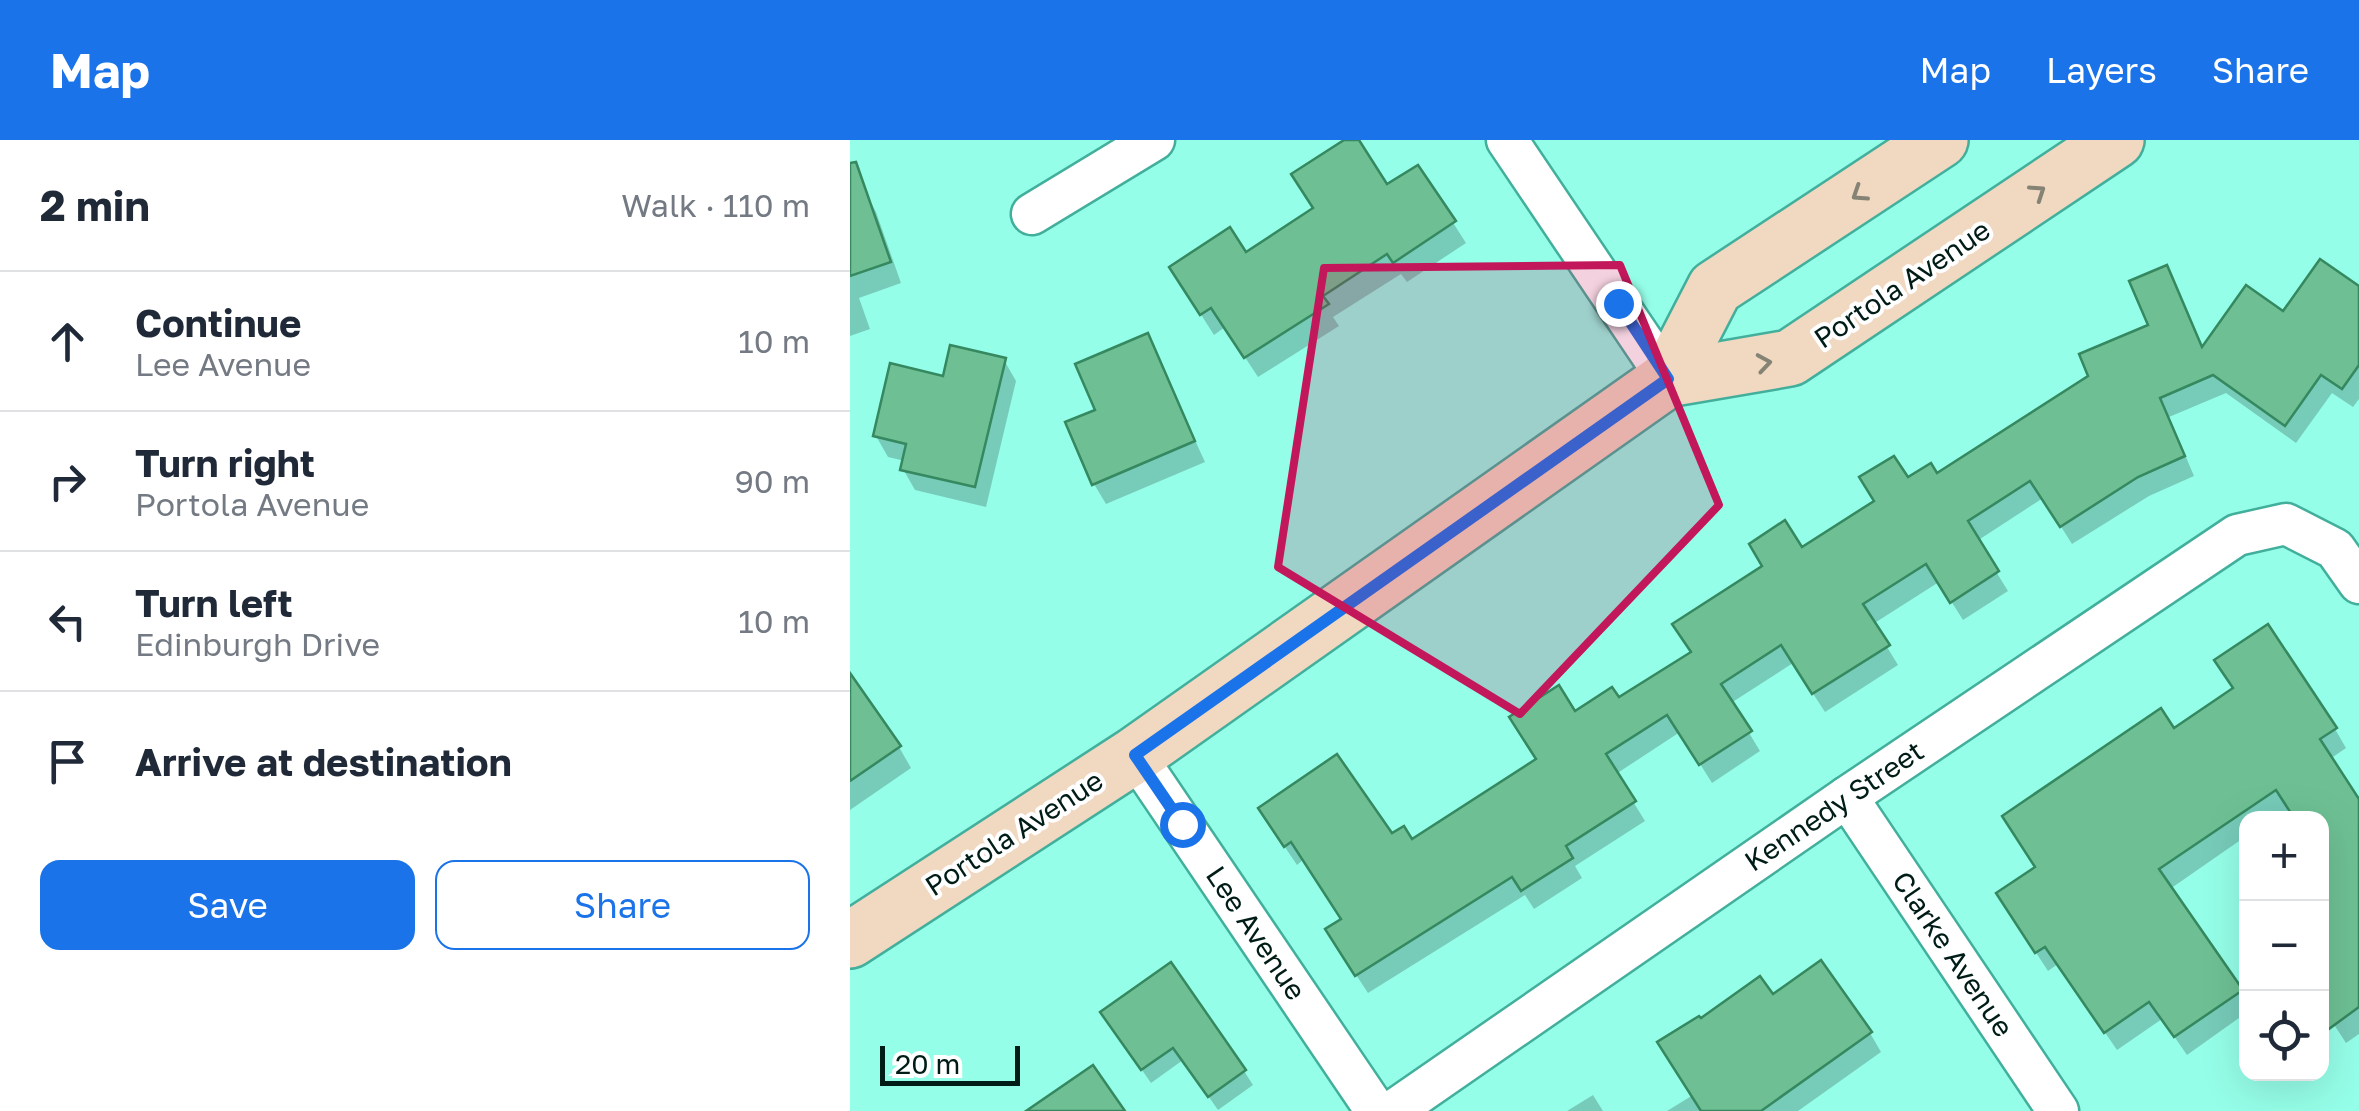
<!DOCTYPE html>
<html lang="en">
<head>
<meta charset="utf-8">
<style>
  body { margin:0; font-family:"Golos Text",sans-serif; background:#f2f2f3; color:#1f2937 }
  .controls { position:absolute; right:30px; bottom:30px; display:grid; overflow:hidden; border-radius:20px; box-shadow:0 10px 40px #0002 }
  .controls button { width:90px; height:90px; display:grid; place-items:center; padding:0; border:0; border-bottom:2px solid #e0e1e3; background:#fff; color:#1f2937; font:50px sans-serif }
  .scale { position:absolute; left:30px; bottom:25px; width:140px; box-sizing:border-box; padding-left:10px; border:5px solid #001c17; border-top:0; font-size:28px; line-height:35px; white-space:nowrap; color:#001c17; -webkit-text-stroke:8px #fff; paint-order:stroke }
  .stop { position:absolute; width:30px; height:30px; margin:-22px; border:8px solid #1a73e8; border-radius:50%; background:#fff }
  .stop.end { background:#1a73e8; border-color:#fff; box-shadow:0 2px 10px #0008 }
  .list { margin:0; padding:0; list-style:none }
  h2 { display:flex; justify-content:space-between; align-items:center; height:130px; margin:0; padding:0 40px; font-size:42px }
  h2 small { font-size:32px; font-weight:400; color:#747a83 }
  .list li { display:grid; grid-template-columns:65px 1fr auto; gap:30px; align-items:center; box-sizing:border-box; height:140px; padding:0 40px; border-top:2px solid #e0e1e3 }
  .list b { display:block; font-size:38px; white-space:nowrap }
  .list p { margin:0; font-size:32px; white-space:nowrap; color:#747a83 }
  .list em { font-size:32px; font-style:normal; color:#747a83 }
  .actions { display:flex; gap:20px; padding:30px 40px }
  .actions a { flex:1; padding:22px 0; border:2px solid #1a73e8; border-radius:20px; text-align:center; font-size:35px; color:#1a73e8 }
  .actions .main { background:#1a73e8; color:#fff }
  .icon { flex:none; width:55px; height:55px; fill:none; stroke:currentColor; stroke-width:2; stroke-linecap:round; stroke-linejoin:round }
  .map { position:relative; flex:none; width:1509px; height:971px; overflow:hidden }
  header { display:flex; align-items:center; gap:60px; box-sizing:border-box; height:140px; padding:0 50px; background:#1a73e8; color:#fff }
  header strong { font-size:48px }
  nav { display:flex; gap:55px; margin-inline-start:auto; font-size:35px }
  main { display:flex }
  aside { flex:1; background:#fff }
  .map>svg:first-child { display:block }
  .shadow { fill:#0003 }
  .building { fill:#6ec094; stroke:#35885f; stroke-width:2.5 }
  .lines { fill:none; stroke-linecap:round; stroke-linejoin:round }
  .minor-casing { stroke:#42af9c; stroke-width:45 }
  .secondary-casing { stroke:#42af9c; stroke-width:60 }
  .minor { stroke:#fff; stroke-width:40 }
  .secondary { stroke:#f1d8c1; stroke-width:55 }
  .oneway { stroke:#858374 }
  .route { stroke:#1a73e8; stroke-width:12 }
  .marked { fill:#c2185b; fill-opacity:0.2; stroke:#c2185b; stroke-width:8; stroke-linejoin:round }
  .labels { text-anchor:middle; stroke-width:8; stroke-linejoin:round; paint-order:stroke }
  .street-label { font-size:28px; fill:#001c17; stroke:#fff }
</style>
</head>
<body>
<header>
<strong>Map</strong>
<nav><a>Map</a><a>Layers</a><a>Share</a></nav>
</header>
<main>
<aside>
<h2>2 min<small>Walk · 110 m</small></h2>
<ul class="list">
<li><svg class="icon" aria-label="ahead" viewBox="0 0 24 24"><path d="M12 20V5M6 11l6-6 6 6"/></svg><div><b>Continue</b><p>Lee Avenue</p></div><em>10 m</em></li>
<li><svg class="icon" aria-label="right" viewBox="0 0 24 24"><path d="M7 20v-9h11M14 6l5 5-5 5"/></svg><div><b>Turn right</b><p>Portola Avenue</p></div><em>90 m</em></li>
<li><svg class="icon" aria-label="left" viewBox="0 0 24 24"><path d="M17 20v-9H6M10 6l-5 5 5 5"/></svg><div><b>Turn left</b><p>Edinburgh Drive</p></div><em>10 m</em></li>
<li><svg class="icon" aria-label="arrive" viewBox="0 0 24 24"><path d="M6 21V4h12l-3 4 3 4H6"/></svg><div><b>Arrive at destination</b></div></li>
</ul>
<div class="actions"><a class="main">Save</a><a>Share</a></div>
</aside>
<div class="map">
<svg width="1509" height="971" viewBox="0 0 1509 971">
  <rect width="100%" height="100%" fill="#95fee8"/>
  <g class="shadow">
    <path d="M498,0H506L537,48L568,28L616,103L557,142L551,134L483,177L489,186L408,237L375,187L364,195L334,148L395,115L466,70Z"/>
    <path d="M14,51L26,72L51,143L9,158L20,189L0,196V56Z"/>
    <path d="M1316,128L1354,209L1434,175L1509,149V259L1503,267L1482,253L1446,303L1376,253L1319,277L1344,336L1299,356L1222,404L1193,358L1127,401L1158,451L1113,480L1089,442L1023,484L1048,525L975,572L943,523L881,563L910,611L862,643L830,592L766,634L795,681L725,726L732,738L684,769L675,755L518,853L489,809L493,781L454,719L447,725L422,688L542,696L561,702L689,620L725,574L768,561L843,513L951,410L1057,341L1086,336L1241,237L1301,186Z"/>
    <path d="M297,196L355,322L256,364L244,344Z"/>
    <path d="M154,220L166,241L136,367L65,350L53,329L55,321L38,317L26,296Z"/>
    <path d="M0,545L49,607L61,628L0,670Z"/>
    <path d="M1485,589L1496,608L1480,619L1509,664V894L1496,903L1472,866V850L1484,842L1472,823V678H1396V706L1392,699L1320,749L1390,851L1396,861V873L1337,915L1312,879L1267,910L1208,824L1198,831L1160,773L1187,729L1324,591Z"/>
    <path d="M922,857L1020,893L1031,912L948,971H817L843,955Z"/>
    <path d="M262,887L394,931L403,945L368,970L333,920L301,943Z"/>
    <path d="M743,955L753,971H717Z"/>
  </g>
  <g class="building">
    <path d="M494,0H509L537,44L568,25L606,81L543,123L537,114L473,156L479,164L394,218L361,168L350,175L319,127L380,87L396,112L463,68L441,34Z"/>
    <path d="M6,22L41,122L0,136V23Z"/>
    <path d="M1470,119L1509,146V225L1492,249L1471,235L1435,286L1363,235L1310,258L1335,316L1288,337L1210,387L1180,341L1118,381L1149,431L1100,463L1076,424L1013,464L1040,505L962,554L931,505L871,544L902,591L849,625L817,575L756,614L786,661L716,706L723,718L671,751L662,737L505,836L475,789L491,779L441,702L434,707L408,668L487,614L542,693L554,686L562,699L686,619L659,577L709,545L725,571L762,547L769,557L841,512L822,484L912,426L899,404L935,380L952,407L1024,361L1009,337L1044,316L1058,337L1081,323L1087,333L1238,236L1229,214L1298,185L1279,141L1317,125L1352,207L1396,145L1433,171Z"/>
    <path d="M298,193L345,301L242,345L215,282L245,270L225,224Z"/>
    <path d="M100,205L156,218L125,347L50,330L56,304L23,296L40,223L93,236Z"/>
    <path d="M1418,484L1487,588L1470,599L1509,659V867L1472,894V678H1444L1426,650L1309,729L1393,850L1324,897L1299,862L1254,893L1195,807L1185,813L1146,753L1185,727L1152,676L1311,568L1324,588L1383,548L1364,520Z"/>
    <path d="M0,533L51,606L0,641Z"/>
    <path d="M971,820L1022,892L911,971H851L807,902L849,876L851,878L910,836L923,854Z"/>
    <path d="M321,822L396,930L358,957L323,908L291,930L250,872Z"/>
    <path d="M243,925L275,971H176Z"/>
  </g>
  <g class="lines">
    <defs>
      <g id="minor">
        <path d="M657,0L818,239"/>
        <path d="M182,74L304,0"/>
        <path d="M285,615L526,971"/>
        <path d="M997,657L1208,971"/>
        <path d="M543,971L997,657L1387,395L1436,384L1485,409L1509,443"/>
      </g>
      <g id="secondary">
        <path d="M818,239L865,148L1090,0"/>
        <path d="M0,800L285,615L818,239L940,218L1266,0"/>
      </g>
    </defs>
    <use href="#minor" class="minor-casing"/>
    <use href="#secondary" class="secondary-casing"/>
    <use href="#minor" class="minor"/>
    <use href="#secondary" class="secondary"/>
  </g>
  <defs><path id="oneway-chevron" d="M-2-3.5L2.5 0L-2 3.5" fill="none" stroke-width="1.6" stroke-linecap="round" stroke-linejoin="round" transform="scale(2.5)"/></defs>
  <g class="oneway">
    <use href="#oneway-chevron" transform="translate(1188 52) rotate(-34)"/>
    <use href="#oneway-chevron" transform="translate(1009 54) rotate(147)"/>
    <use href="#oneway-chevron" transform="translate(914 223) rotate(-9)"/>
  </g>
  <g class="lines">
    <path class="route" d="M332,684L285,615L818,239L768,163"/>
  </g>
  <path class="marked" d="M770,125L869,365L670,574L428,427L474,128Z"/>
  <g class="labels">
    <g class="street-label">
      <text transform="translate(1052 144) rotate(-34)" y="10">Portola Avenue</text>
      <text transform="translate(984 666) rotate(-34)" y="10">Kennedy Street</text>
      <text transform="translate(164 693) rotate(-33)" y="10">Portola Avenue</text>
      <text transform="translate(406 793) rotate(56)" y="10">Lee Avenue</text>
      <text transform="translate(1103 814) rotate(56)" y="10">Clarke Avenue</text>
    </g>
  </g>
</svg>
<div class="controls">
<button>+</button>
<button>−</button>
<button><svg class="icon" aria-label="locate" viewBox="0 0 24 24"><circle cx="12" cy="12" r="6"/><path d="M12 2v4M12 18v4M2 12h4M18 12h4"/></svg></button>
</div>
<div class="scale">20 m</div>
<div class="stop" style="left:332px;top:684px"></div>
<div class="stop end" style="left:768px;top:163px"></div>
</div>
</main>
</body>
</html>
